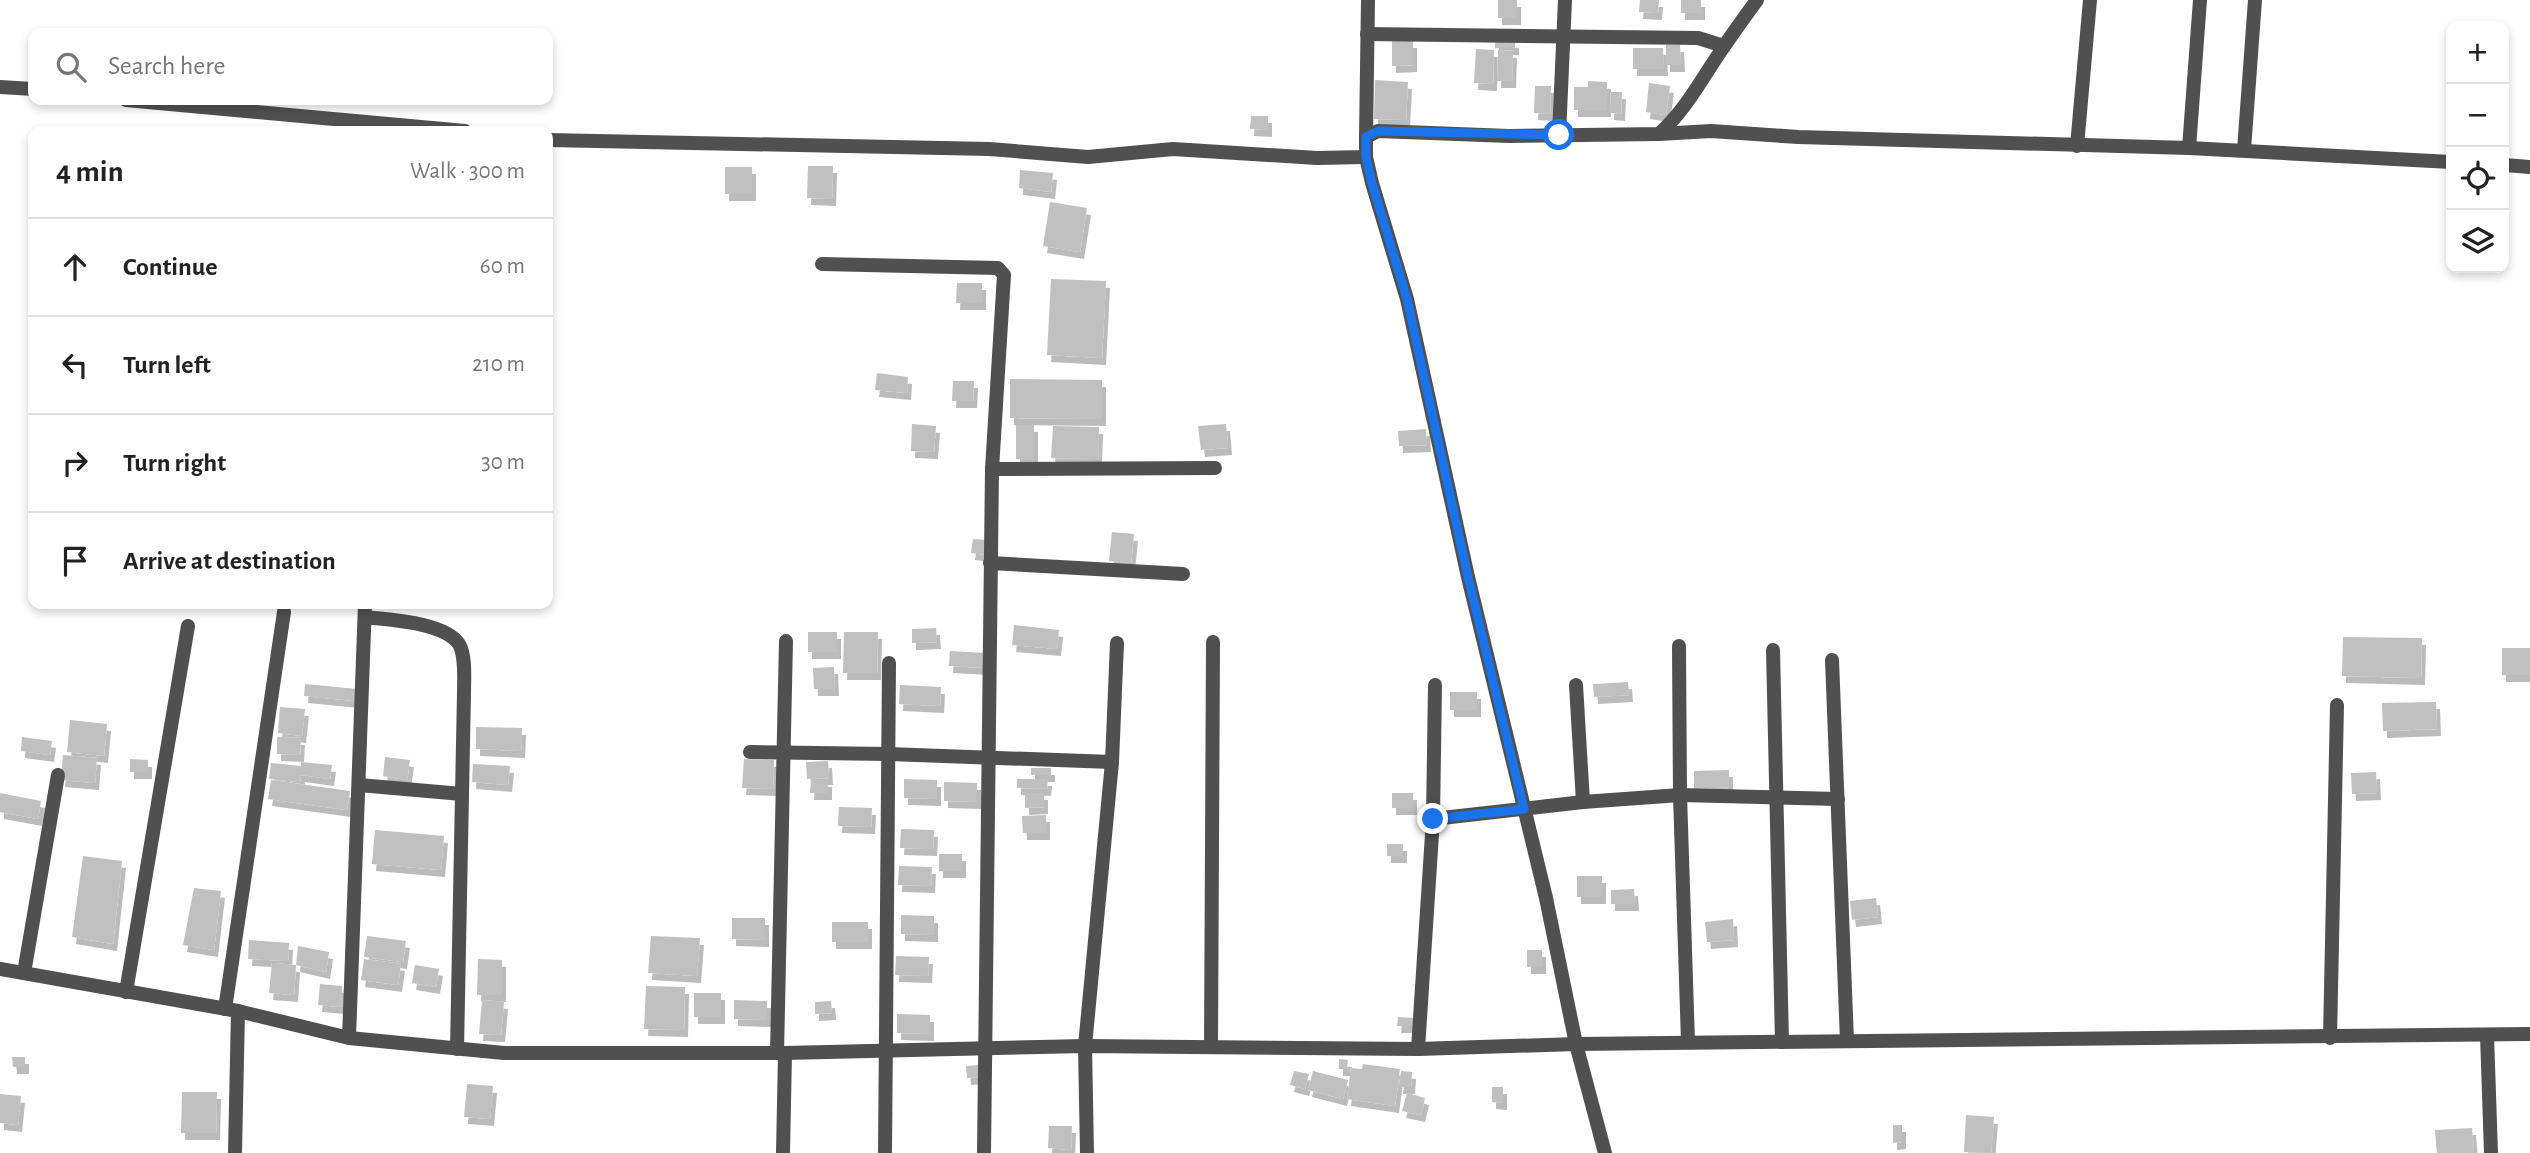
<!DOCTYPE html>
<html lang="en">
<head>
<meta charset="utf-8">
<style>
  body { margin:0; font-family:"Alegreya Sans",sans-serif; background:#f6f6f6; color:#222 }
  .controls { position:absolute; right:21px; top:21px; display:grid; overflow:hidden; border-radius:14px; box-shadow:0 4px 10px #0003 }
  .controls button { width:63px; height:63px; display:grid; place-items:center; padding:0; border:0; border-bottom:2px solid #e0e0e0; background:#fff; color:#222; font:35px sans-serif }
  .stop { position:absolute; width:21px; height:21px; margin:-16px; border:5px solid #1a73e8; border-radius:50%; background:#fff }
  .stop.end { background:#1a73e8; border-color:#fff; box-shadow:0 2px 7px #0008 }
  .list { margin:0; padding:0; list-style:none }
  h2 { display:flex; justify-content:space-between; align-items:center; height:91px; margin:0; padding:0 28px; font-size:30px }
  h2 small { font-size:23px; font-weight:400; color:#767676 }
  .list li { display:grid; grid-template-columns:46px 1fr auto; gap:21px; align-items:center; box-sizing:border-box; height:98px; padding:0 28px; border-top:2px solid #e0e0e0 }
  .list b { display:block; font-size:26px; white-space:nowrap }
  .list em { font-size:23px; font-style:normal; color:#767676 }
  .icon { flex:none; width:38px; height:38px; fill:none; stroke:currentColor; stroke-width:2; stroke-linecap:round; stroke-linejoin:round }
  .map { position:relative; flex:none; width:2530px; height:1153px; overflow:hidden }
  .search { position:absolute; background:#fff; box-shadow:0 4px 10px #0003; left:28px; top:28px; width:525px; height:77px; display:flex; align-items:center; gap:18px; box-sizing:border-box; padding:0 24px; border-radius:14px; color:#767676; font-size:26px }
  .panel { position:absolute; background:#fff; box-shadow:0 4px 10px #0003; left:28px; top:126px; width:525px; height:483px; border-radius:14px }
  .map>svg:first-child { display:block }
  .building { fill:#c0c0c0; filter:url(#shadow) }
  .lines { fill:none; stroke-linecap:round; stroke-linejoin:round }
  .minor { stroke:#505050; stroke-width:14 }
  .route { stroke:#1a73e8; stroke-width:9 }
</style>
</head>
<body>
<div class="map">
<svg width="2530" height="1153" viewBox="0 0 2530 1153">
  <defs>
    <filter id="shadow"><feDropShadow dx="4" dy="7" stdDeviation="0" flood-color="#0004"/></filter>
  </defs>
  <rect width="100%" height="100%" fill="#fff"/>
  <g class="building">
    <rect x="1498" y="0" width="19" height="18"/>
    <path d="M1640,0H1659L1658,13L1639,12Z"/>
    <rect x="1681" y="0" width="20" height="13"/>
    <path d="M1495,40L1515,41V48H1495Z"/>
    <path d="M1392,41H1413V65L1392,66Z"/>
    <path d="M1666,45H1680L1681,65H1666Z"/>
    <path d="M1633,48H1663L1664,69H1633Z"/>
    <path d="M1476,49L1494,50L1493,84L1474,83Z"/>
    <path d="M1498,50L1513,51L1512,81H1497Z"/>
    <path d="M1375,80L1408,82L1406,120L1374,119Z"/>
    <path d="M1588,81L1607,82V110H1574V87H1588Z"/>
    <path d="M1649,83L1670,86L1666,115L1646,112Z"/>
    <path d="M1535,86H1551L1550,114L1534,113Z"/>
    <path d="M1611,92H1622L1621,114L1610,113Z"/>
    <path d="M1251,116H1268V130L1250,129Z"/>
    <path d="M808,166H833L832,199L807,198Z"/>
    <rect x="725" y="167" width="27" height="27"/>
    <path d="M1020,170L1053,173L1051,192L1019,188Z"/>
    <path d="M1050,202L1087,208L1080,252L1043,246Z"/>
    <path d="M1051,279L1106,281L1102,358L1047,355Z"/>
    <path d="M957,283H982V303H956Z"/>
    <path d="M877,373L908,377L907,393L875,390Z"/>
    <path d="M1010,379L1102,380V419L1010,418Z"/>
    <path d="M953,381H974L973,401H952Z"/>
    <path d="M912,424L936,426L934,452L911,451Z"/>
    <path d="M1226,424L1228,448L1201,450L1198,426Z"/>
    <rect x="1016" y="425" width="18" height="34"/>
    <path d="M1053,426L1099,427L1098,459L1051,458Z"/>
    <path d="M1426,429L1427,445L1399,446L1398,431Z"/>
    <path d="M1112,532L1134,534L1131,563L1109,561Z"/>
    <path d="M973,539L987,540L986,555L971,553Z"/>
    <path d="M1014,625L1059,630L1057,649L1012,645Z"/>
    <path d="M936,628L937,642L912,643V629Z"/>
    <rect x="808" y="632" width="29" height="20"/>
    <path d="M844,632H878L877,673H843Z"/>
    <path d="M2343,637L2422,638L2421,678L2342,676Z"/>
    <rect x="2502" y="648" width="28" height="27"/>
    <path d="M950,651L985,653V668L949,666Z"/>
    <path d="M834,667L835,689H814L813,668Z"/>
    <path d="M1628,682L1629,695L1594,697L1593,684Z"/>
    <path d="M305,684L357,689L355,701L304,696Z"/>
    <path d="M900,685L941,687L940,706L899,704Z"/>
    <rect x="1450" y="692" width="27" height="18"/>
    <path d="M2436,702L2437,729L2383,731L2382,703Z"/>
    <path d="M280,707L305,709L302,736L278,733Z"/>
    <path d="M70,720L107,724L104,756L67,752Z"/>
    <path d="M476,727L522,728L521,751L476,749Z"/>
    <path d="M22,737L52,741L50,755L21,751Z"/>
    <path d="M277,737L301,738L300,755L277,754Z"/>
    <path d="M63,755L97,758L95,783L61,780Z"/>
    <path d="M385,757L410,760L407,780L383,776Z"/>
    <path d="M130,759L148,760V772H130Z"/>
    <path d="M744,759L774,760L773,789L742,788Z"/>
    <path d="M828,761L829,778L807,779L806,762Z"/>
    <path d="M301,762L332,765L330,779L301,775L300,782L269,779L271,763L301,766Z"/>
    <path d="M473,764L510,766L508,785L472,782Z"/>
    <rect x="1031" y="768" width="20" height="7"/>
    <path d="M1729,770V787L1694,789V771Z"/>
    <path d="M2376,772L2377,793L2352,794L2351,773Z"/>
    <path d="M904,779L937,780V799L904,798Z"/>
    <path d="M1017,779H1048L1047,789L1017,788Z"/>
    <path d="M271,780L350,791L347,810L268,799Z"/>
    <path d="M811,780H828V793H810Z"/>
    <path d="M944,782L977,783V802L944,801Z"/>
    <path d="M0,793L41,801L38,819L0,812Z"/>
    <path d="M1025,793H1044V807L1025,808Z"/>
    <rect x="1392" y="793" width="21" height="15"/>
    <path d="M839,807L872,808L871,827L838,826Z"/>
    <path d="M1046,815V833H1023L1022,816Z"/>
    <path d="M901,829L934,830L933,849L900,848Z"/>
    <path d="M375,830L444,836L441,870L372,864Z"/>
    <rect x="1387" y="844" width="16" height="12"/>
    <rect x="939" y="854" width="23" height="17"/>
    <path d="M83,856L122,861L113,944L72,937Z"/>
    <path d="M899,866L932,867L931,886L898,885Z"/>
    <rect x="1577" y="876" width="25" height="21"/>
    <path d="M194,888L221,891L214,950L183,945Z"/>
    <path d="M1634,889L1635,904H1611V890Z"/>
    <path d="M1876,898L1878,917L1852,920L1850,901Z"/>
    <path d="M901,915L934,916V935L901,934Z"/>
    <path d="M732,918H765V940L732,939Z"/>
    <path d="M1733,919L1734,940L1707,942L1705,922Z"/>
    <rect x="832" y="922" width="36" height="20"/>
    <path d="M367,936L406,941L403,962L364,957Z"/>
    <path d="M651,936L700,938L697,976L648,973Z"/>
    <path d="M249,940L289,943L288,961L248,959Z"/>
    <path d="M298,946L329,952L326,972L296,965Z"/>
    <rect x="1527" y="950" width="15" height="17"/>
    <path d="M896,956L929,957L928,976L895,975Z"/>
    <path d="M364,959L401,964L398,985L361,980Z"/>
    <path d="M478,959L502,960V995H477Z"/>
    <path d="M272,963L296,965L294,995L269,993Z"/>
    <path d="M415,965L439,969L436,987L412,983Z"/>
    <path d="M320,984L342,986L341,1007L318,1005Z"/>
    <path d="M646,986L685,987L684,1030L644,1029Z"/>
    <rect x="694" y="993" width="27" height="24"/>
    <path d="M482,1000L504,1002L501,1035L479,1034Z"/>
    <path d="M734,1000L767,1001V1020L734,1019Z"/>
    <path d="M831,1001L832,1013L815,1014V1002Z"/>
    <path d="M897,1014L930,1015V1034L897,1033Z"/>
    <path d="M1398,1017L1415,1018L1414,1026H1397Z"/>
    <path d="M12,1057H25V1067H13Z"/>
    <path d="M1339,1059L1348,1060L1347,1069H1339Z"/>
    <path d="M1363,1064L1400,1069L1395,1106L1347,1099L1351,1068L1362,1069Z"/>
    <path d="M979,1065L980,1077L967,1078L966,1066Z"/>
    <path d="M1294,1071L1309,1074L1305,1089L1290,1085Z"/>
    <path d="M1313,1071L1348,1080L1343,1099L1308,1090Z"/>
    <path d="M1401,1071L1412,1072L1411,1087H1399Z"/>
    <path d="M467,1084L493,1086L490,1119L464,1117Z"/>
    <path d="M1492,1087H1503V1103L1492,1102Z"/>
    <path d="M182,1092H217L216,1133H181Z"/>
    <path d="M1407,1093L1425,1098L1421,1115L1402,1111Z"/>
    <path d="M0,1094L21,1096L18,1125L0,1123Z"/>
    <path d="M1966,1115L1994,1117L1991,1153L1964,1152Z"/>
    <path d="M1893,1125H1902V1142L1893,1143Z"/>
    <path d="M1049,1126H1072L1071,1150L1048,1148Z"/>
    <path d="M2472,1128L2474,1153H2437L2435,1130Z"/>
  </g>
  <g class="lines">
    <g class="minor">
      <path d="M1367,34L1698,38L1724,46"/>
      <path d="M0,87L33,89"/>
      <path d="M126,100L465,131"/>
      <path d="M1659,134L1711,131L1798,137L2189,148L2451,162"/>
      <path d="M1559,135L1565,0"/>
      <path d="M1366,137L1368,0"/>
      <path d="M548,140L989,149L1088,157L1173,149L1317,158L1366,157"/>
      <path d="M2077,146L2090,0"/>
      <path d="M2189,148L2200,0"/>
      <path d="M2244,150L2255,0"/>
      <path d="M2504,165L2530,167"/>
      <path d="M822,264L998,268L1004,275L992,469L984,1153"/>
      <path d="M992,469L1215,468"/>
      <path d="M990,563L1183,574"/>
      <path d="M365,617C389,620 444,622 459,644C466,656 464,679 464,693L457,1049"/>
      <path d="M1679,646L1680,795L1688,1042"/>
      <path d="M1773,650L1782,1042"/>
      <path d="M1832,660L1847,1041"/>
      <path d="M1576,685L1583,802"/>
      <path d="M750,752L888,754L1112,762"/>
      <path d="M359,785L462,794"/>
      <path d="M1433,819L1583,802L1680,795L1838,799"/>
      <path d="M0,969L238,1011L349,1038L504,1053H785L1085,1046L1418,1049L1576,1044L2530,1034"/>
      <path d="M24,973L58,775"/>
      <path d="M126,992L188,626"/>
      <path d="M225,1009L284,612"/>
      <path d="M2487,1035L2491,1153"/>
      <path d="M349,1038L365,604"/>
      <path d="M2330,1038L2337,705"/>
      <path d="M1211,1047L1213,642"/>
      <path d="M1418,1049L1433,819L1435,685"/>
      <path d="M777,1053L786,641"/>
      <path d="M235,1153L238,1011"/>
      <path d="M783,1153L785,1053"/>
      <path d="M885,1153L889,663"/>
      <path d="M1087,1153L1085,1046L1112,762L1117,643"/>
      <path d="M1605,1153L1576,1044L1546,898L1468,577L1407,299L1372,183L1366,157V137L1378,131L1509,136L1659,134C1687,109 1703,76 1725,45C1735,30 1746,15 1757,0"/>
    </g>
  </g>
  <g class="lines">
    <path class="route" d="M1433,819L1524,809L1468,577L1407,299L1372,183L1366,157V137L1378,131L1559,135"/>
  </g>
</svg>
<div class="controls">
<button>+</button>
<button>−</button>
<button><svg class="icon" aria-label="locate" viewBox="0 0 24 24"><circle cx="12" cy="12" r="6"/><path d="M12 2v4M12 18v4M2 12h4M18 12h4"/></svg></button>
<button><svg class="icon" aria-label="layers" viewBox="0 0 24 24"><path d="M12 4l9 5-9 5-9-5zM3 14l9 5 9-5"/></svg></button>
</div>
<div class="stop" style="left:1559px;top:135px"></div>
<div class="stop end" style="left:1433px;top:819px"></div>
<div class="search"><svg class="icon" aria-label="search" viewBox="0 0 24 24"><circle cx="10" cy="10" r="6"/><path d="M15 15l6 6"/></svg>Search here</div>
<section class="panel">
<h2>4 min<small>Walk · 300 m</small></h2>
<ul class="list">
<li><svg class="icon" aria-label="ahead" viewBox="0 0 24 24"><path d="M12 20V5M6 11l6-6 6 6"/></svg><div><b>Continue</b></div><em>60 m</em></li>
<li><svg class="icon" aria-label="left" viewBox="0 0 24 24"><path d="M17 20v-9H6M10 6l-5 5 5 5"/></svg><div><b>Turn left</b></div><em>210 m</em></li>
<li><svg class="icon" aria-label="right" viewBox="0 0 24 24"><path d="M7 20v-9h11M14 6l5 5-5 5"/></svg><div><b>Turn right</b></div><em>30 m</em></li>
<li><svg class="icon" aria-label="arrive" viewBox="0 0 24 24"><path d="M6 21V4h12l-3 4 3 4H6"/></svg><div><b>Arrive at destination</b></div></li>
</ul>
</section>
</div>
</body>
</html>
